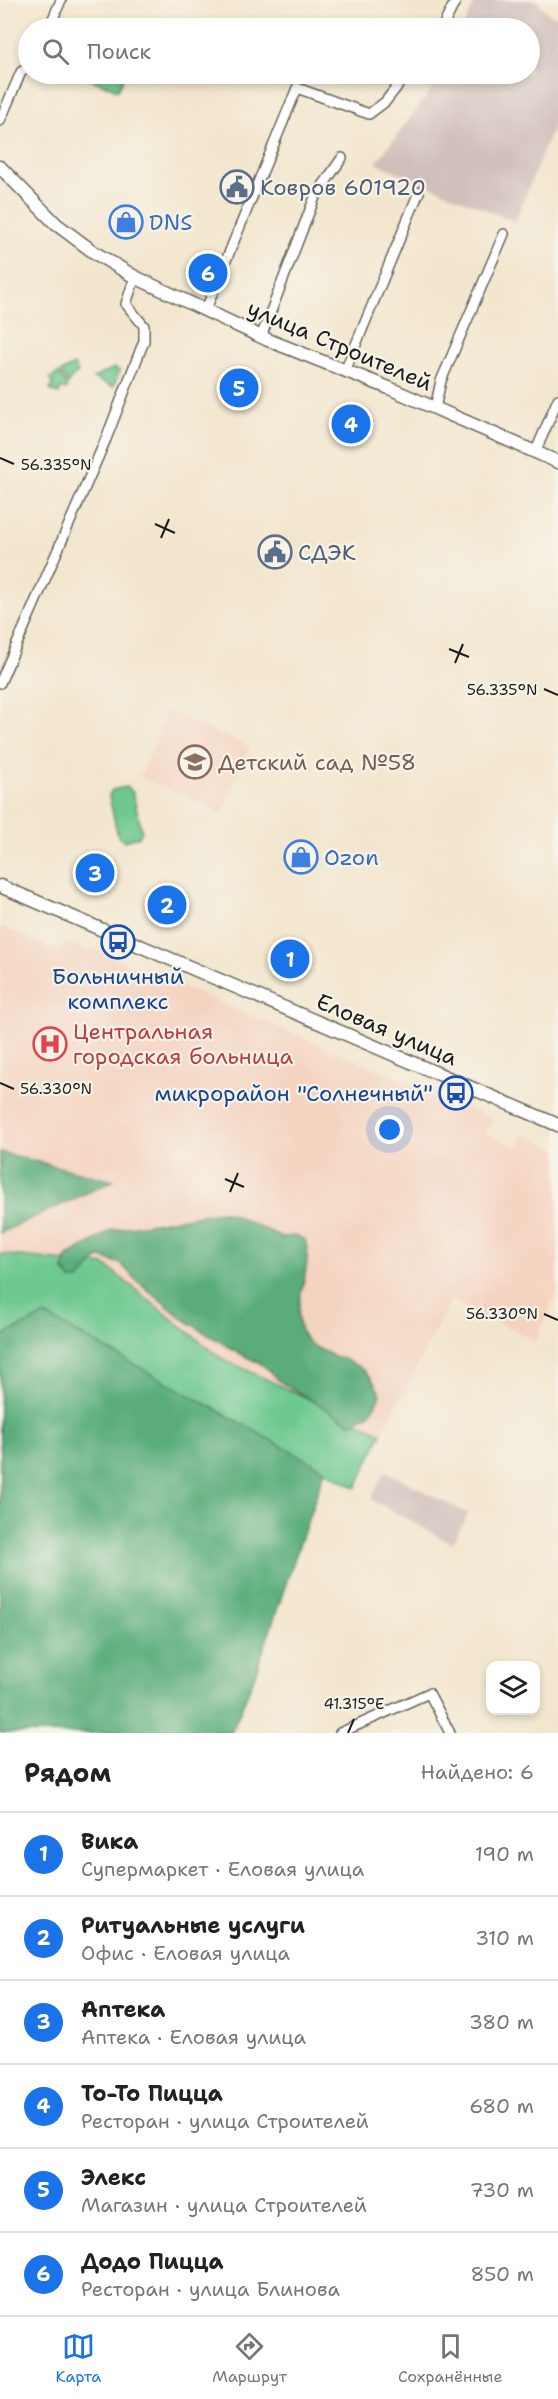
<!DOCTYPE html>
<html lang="ru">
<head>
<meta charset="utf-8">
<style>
  body { margin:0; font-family:"Shantell Sans",sans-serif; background:#f2f2f2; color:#222 }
  .controls { position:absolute; right:18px; bottom:18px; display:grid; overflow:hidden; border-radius:12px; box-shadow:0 3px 9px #0003 }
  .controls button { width:54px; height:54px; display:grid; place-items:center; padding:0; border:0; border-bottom:2px solid #e0e0e0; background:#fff; color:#222; font:30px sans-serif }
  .you { position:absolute; left:390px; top:1130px; width:21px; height:21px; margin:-15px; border:4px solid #fff; border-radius:50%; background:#1a73e8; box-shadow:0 0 0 9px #1a73e833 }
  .badge { display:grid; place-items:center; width:39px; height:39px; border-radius:50%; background:#1a73e8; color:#fff; font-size:20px; font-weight:700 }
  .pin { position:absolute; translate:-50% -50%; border:3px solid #fff; box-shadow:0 2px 6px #0006 }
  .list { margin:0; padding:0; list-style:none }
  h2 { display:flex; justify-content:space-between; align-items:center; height:78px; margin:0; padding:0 24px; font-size:26px }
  h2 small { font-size:20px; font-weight:400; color:#767676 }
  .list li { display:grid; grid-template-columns:39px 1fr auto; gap:18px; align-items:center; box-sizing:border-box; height:84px; padding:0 24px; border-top:2px solid #e0e0e0 }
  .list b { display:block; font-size:22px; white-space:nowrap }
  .list p { margin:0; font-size:20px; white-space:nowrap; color:#767676 }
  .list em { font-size:20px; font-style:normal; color:#767676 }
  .icon { flex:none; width:33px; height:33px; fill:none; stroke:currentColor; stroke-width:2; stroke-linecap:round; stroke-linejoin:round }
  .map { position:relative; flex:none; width:558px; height:1733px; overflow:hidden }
  .search { position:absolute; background:#fff; box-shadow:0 3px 9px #0003; left:18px; right:18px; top:18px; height:66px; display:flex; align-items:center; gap:15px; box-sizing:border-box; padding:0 21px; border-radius:33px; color:#767676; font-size:22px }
  .sheet { height:582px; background:#fff }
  nav { display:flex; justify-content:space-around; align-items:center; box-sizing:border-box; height:84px; border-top:2px solid #e0e0e0; background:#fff; font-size:16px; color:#767676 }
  nav a { display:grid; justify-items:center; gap:3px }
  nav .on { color:#1a73e8 }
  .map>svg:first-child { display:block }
  .built { fill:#f4d3c0 }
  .industrial { fill:#d0c0bc }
  .green { fill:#6ec990; stroke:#457256; stroke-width:1.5 }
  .forest { fill:#5aad7a; stroke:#3b644b; stroke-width:1.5 }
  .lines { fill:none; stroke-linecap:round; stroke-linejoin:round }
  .minor-casing { stroke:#67635a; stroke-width:12 }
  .major-casing { stroke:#67635a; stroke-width:15 }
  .minor { stroke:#fff; stroke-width:9 }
  .major { stroke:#fff; stroke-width:12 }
  .ticks { fill:none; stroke:#1c1c1c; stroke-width:2 }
  .labels { text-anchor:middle; stroke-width:4.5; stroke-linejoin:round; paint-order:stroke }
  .service-label { font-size:22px; fill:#4e5e75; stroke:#f7f3e8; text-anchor:start }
  .shop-label { font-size:22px; fill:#366cbe; stroke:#f7f3e8; text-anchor:start }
  .street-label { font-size:22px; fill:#1c1c1c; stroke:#f7f3e8 }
  .education-label { font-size:22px; fill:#785e54; stroke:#f7f3e8; text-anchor:start }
  .transit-label { font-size:22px; fill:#164399; stroke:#f7f3e8 }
  .health-label { font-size:22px; fill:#be3a42; stroke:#f7f3e8; text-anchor:start }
  .ticks-label { font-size:15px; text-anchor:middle; fill:#1c1c1c; stroke:#f7f3e8; stroke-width:4.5; stroke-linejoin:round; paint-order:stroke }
</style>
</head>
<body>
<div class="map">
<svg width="558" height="1733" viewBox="0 0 558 1733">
  <rect width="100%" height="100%" fill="#f7f3e8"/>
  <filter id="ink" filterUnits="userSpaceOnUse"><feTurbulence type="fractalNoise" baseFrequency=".0167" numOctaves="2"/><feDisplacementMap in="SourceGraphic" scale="12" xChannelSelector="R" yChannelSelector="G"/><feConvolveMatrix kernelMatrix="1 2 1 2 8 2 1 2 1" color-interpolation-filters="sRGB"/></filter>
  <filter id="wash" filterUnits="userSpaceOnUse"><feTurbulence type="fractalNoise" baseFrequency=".008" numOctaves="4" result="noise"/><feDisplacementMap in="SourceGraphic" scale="24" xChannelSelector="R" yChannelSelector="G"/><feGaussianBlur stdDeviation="1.35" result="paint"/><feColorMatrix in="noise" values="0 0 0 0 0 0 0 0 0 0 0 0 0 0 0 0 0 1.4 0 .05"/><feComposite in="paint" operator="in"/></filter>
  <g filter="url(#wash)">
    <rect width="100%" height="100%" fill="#f3e6ce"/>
    <g class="built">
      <path d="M167,711L250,747L222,813L140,777Z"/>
      <path d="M0,926L60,952L65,942L92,953L94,949L492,1118L486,1134L518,1147L524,1134L558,1149V1290L536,1341L451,1300L382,1433L221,1358L105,1265L0,1254Z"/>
    </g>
    <g class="industrial">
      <path d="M476,0H536L550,15L558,16V114L515,222L376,163L443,74H530V28H463Z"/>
      <path d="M385,1471L468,1514L452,1544L371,1499Z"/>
    </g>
    <g class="green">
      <path d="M91,74H125L118,90L89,79Z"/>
      <path d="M74,365L78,373L71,378L68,384L61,372Z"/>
      <path d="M114,368L120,371L113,387L93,378Z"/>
      <path d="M59,373L67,387L66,390L61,388L59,394L50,390L53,385L50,378Z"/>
      <path d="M126,787L132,791L142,831L139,837L124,841L118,836L109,796L112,790Z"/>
      <path d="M0,1254L105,1265L221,1358L382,1433L356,1488L45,1316L0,1337Z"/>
    </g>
    <g class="forest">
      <path d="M0,1152L113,1181L0,1233Z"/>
      <path d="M219,1212H227L282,1237L297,1236L305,1240C315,1269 288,1308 303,1335C314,1355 353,1357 369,1375C374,1381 377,1389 381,1395L370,1414L351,1424L279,1381L263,1365L235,1351L183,1319L136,1280L121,1264L106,1259L98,1258L79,1280H71L63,1269L68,1256L112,1230Z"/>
      <path d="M45,1315L325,1470L252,1683L231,1733H0V1337Z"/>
    </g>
  </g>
  <g filter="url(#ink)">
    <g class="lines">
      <defs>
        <g id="minor">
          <path d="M49,28L61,0"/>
          <path d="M442,28L456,0"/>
          <path d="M0,121L21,72L28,68"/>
          <path d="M206,309L297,88L369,114L385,102L407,74"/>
          <path d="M261,337L315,197L342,158"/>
          <path d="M345,371L419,192"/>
          <path d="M435,408L441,381L504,234"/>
          <path d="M535,453L558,399"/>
          <path d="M0,683L106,439L144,341V326L126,304L135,277"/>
          <path d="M340,1733L429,1693L450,1733"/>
        </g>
        <g id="major">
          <path d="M0,167L56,224L95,253L135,277L268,340L389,388L558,462"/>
          <path d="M0,886L558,1125"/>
        </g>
      </defs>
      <use href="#minor" class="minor-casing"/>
      <use href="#major" class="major-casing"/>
      <use href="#minor" class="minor"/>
      <use href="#major" class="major"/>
    </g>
  </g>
  <path class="ticks" d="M0,458L14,464M155,524L175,533M161,538L169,519M449,649L469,657M455,663L463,644M544,689L558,695M0,1083L14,1089M225,1179L244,1187M230,1192L238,1173M544,1314L558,1320M348,1733L354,1719"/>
  <defs>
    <symbol id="civic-ring" viewBox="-11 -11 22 22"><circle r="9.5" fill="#f7f3e8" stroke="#5c6f8a" stroke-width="1.5"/><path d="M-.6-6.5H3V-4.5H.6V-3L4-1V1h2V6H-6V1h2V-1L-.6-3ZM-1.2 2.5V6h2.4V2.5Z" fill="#5c6f8a"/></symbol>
    <symbol id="shop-ring" viewBox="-11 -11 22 22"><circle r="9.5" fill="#f7f3e8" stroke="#3f7fe0" stroke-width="1.5"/><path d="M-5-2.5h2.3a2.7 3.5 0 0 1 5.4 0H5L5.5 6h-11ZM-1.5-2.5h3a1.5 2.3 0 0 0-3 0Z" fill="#3f7fe0"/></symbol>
    <symbol id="school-ring" viewBox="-11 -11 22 22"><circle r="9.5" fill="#f7f3e8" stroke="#8d6e63" stroke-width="1.5"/><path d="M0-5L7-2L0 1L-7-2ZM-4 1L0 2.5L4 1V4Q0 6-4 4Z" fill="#8d6e63"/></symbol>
    <symbol id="bus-ring" viewBox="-11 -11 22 22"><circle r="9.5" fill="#f7f3e8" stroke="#1a4fb4" stroke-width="1.5"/><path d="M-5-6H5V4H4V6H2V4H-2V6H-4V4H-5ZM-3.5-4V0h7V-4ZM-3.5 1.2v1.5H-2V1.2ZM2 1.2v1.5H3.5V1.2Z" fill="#1a4fb4"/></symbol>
    <symbol id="hospital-ring" viewBox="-11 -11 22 22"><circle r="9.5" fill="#f7f3e8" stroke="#e0444e" stroke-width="1.5"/><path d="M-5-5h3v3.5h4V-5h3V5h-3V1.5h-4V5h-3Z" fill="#e0444e"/></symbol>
  </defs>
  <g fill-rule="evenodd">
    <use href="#civic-ring" x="218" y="168" width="38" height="38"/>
    <use href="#shop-ring" x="107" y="203" width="38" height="38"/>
    <use href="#civic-ring" x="256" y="533" width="38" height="38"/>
    <use href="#school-ring" x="176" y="743" width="38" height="38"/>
    <use href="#shop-ring" x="282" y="838" width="38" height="38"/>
    <use href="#bus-ring" x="99" y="923" width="38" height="38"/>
    <use href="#hospital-ring" x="31" y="1025" width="38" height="38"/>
    <use href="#bus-ring" x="437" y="1074" width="38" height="38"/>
  </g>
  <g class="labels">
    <g class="service-label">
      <text x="260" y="195">Ковров 601920</text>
      <text x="298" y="560">СДЭК</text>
    </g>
    <g class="shop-label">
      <text x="149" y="230">DNS</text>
      <text x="324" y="865">Ozon</text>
    </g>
    <g class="street-label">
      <text transform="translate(340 345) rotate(23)" y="8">улица Строителей</text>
      <text transform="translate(387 1029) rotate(23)" y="8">Еловая улица</text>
    </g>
    <g class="education-label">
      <text x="218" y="770">Детский сад №58</text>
    </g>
    <g class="transit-label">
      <text x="118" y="984">Больничный<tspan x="118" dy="25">комплекс</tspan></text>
      <text x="433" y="1101" text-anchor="end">микрорайон "Солнечный"</text>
    </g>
    <g class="health-label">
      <text x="73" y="1039">Центральная<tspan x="73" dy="25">городская больница</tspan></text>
    </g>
  </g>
  <g class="ticks-label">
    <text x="56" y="470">56.335°N</text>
    <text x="502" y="695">56.335°N</text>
    <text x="56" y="1094">56.330°N</text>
    <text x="502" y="1319">56.330°N</text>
    <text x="354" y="1709">41.315°E</text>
  </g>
</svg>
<div class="controls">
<button><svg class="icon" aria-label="layers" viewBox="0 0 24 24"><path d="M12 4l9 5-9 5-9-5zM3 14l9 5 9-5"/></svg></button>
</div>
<div class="you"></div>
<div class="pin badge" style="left:290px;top:959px">1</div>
<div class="pin badge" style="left:167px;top:905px">2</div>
<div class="pin badge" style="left:95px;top:873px">3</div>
<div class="pin badge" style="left:351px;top:424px">4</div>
<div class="pin badge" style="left:239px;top:388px">5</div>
<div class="pin badge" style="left:208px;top:273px">6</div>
<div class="search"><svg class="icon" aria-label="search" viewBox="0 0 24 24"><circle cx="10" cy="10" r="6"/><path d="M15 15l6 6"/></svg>Поиск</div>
</div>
<section class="sheet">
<h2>Рядом<small>Найдено: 6</small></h2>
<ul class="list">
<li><span class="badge">1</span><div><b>Вика</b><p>Супермаркет · Еловая улица</p></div><em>190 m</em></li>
<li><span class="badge">2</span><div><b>Ритуальные услуги</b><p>Офис · Еловая улица</p></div><em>310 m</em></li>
<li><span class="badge">3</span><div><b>Аптека</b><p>Аптека · Еловая улица</p></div><em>380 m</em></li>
<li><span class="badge">4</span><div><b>То-То Пицца</b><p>Ресторан · улица Строителей</p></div><em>680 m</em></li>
<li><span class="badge">5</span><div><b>Элекс</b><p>Магазин · улица Строителей</p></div><em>730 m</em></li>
<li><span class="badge">6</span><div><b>Додо Пицца</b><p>Ресторан · улица Блинова</p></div><em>850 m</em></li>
</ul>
</section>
<nav>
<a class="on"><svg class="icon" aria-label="map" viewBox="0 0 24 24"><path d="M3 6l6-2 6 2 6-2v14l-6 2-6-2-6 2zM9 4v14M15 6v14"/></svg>Карта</a>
<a><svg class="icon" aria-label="directions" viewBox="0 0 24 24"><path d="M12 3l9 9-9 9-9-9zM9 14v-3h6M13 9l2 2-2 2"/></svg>Маршрут</a>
<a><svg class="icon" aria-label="saved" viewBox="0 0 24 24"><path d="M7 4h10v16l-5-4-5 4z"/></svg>Сохранённые</a>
</nav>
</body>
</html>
